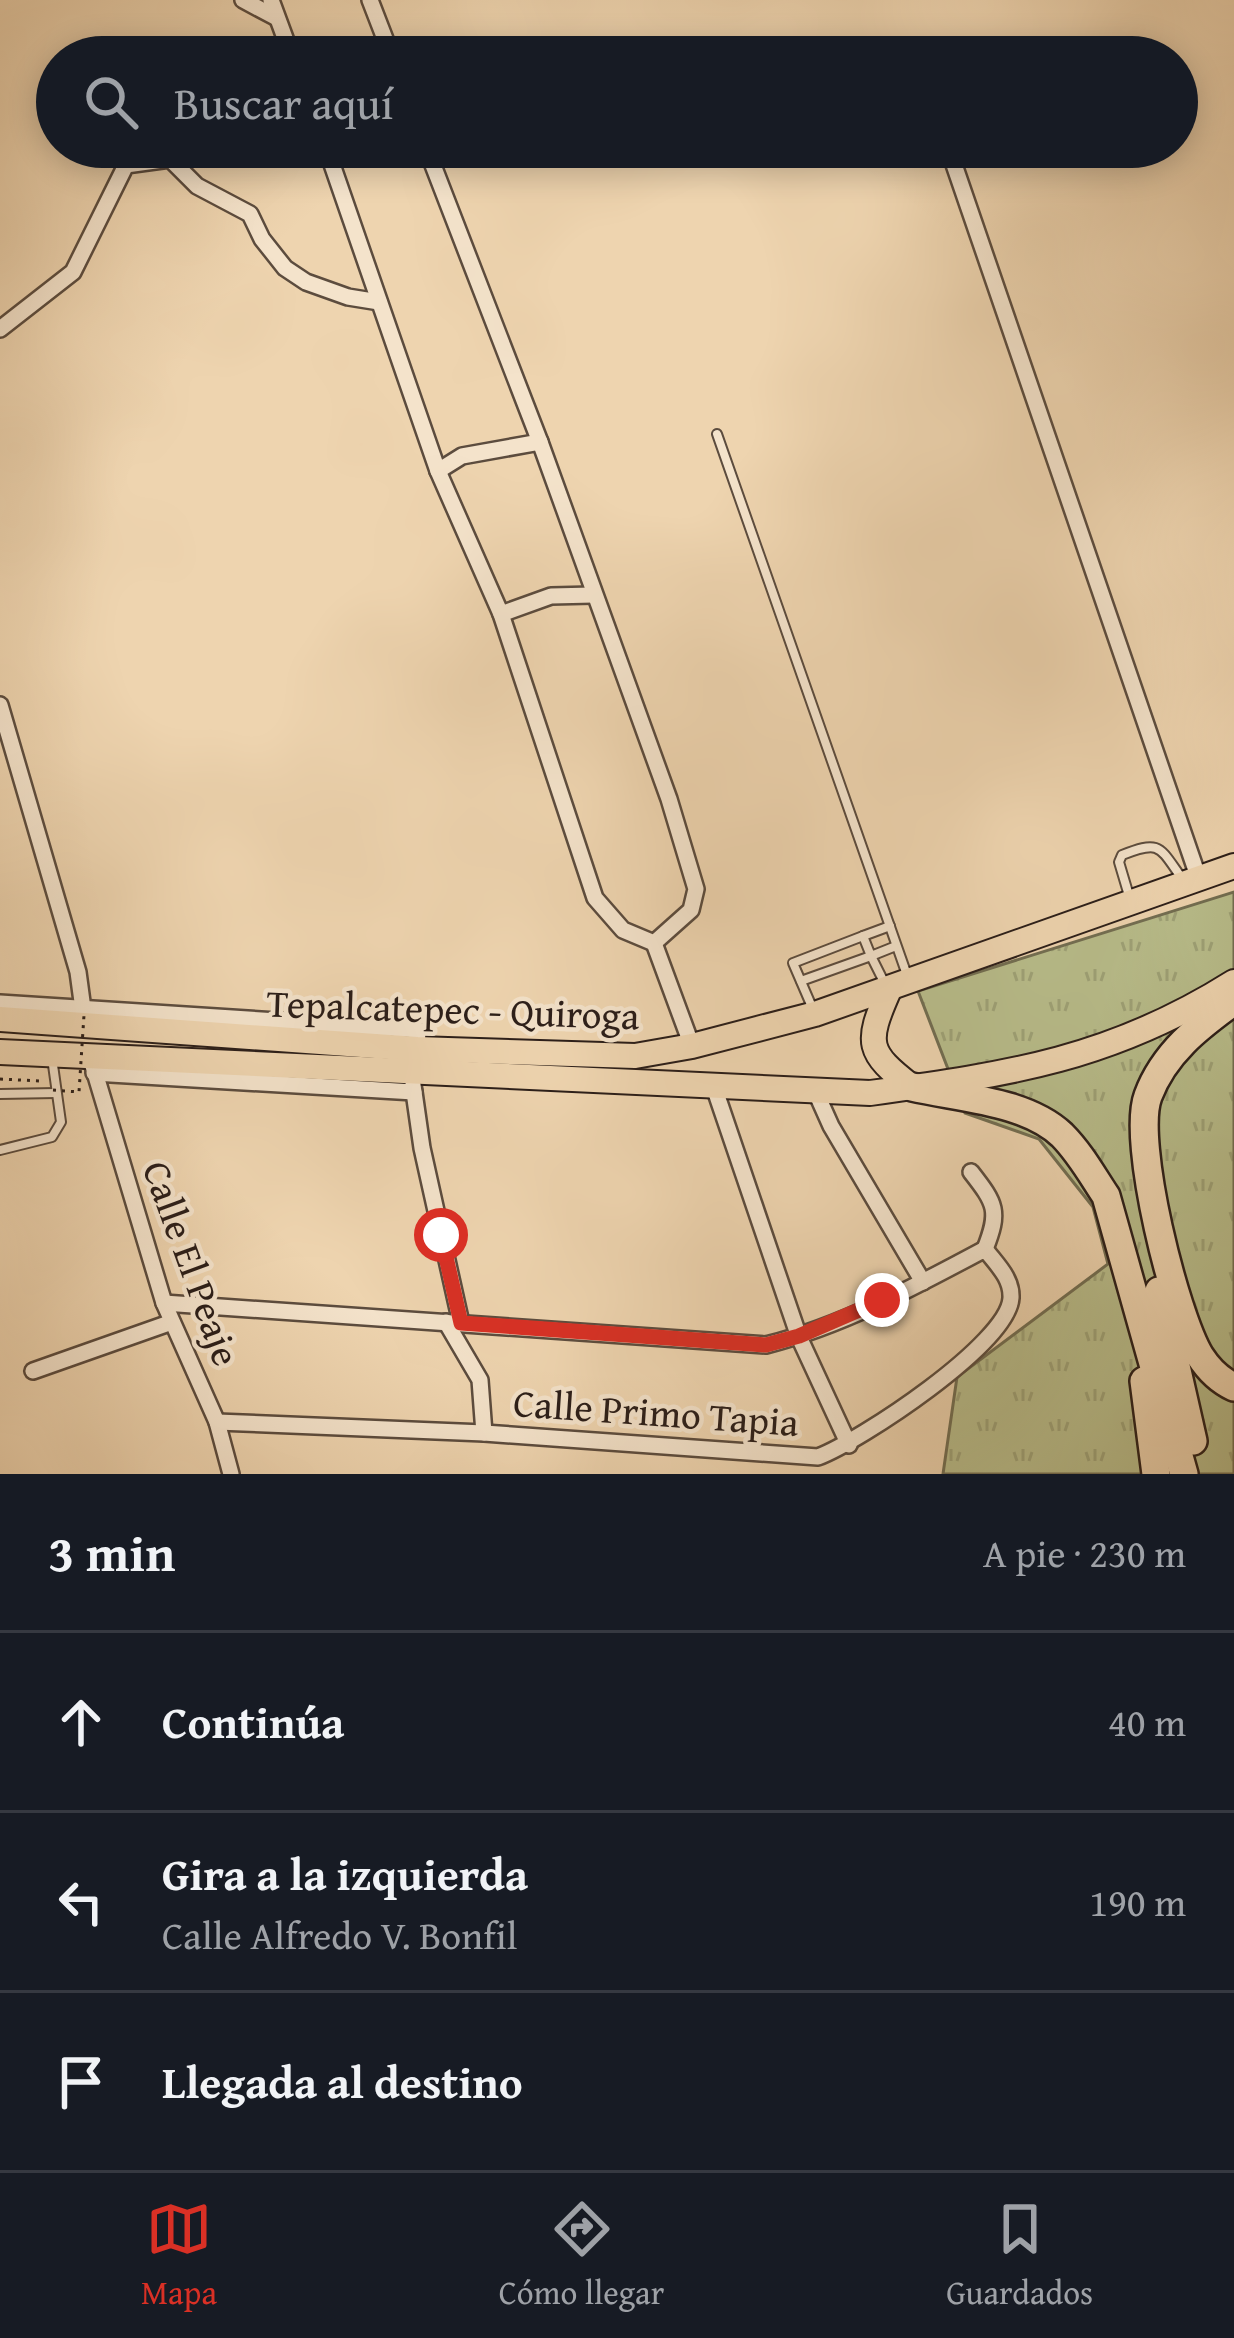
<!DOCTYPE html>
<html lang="es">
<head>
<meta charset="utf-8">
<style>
  body { margin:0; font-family:"Gentium Book Plus",serif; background:#20242c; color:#f1f3f6 }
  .stop { position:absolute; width:36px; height:36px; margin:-27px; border:9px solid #d93025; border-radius:50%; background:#fff }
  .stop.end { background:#d93025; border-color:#fff; box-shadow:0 3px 12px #0008 }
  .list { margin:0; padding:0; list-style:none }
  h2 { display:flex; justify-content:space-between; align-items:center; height:156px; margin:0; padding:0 48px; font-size:51px }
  h2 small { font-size:39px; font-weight:400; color:#9ea1a6 }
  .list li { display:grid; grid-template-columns:78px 1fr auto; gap:36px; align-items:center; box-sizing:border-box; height:180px; padding:0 48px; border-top:3px solid #363941 }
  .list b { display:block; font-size:45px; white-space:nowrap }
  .list p { margin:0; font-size:39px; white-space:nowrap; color:#9ea1a6 }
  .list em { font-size:39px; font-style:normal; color:#9ea1a6 }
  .icon { flex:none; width:66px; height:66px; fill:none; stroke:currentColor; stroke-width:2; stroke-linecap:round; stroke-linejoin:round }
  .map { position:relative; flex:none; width:1234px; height:1474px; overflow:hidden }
  .search { position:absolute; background:#171b24; box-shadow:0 6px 30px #0003; left:36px; right:36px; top:36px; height:132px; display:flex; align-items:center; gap:30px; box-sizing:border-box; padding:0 42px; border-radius:66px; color:#9ea1a6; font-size:45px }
  .sheet { height:696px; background:#171b24 }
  nav { display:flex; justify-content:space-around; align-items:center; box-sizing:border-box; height:168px; border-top:3px solid #363941; background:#171b24; font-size:33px; color:#9ea1a6 }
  nav a { display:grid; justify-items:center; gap:6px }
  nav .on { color:#d93025 }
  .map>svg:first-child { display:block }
  .grass { fill:url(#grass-tufts); stroke:#726e52; stroke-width:3 }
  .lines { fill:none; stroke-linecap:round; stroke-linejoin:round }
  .lane-casing { stroke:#5c4c3e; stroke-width:12 }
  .street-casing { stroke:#5c4c3e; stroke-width:20 }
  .primary-casing { stroke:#2b1e19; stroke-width:28 }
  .highway-casing { stroke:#2b1e19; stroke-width:32 }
  .path { stroke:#2b1e19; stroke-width:3; stroke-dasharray:3 6; stroke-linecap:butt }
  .lane { stroke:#f4e3cb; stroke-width:8 }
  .street { stroke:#f4e3cb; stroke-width:15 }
  .primary { stroke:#eed4af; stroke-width:24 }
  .highway { stroke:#eed4af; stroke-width:27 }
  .path-bridge { stroke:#2b1e19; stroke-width:3; stroke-dasharray:3 6; stroke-linecap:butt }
  .route { stroke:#d93025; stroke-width:15 }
  .labels { text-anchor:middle; stroke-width:9; stroke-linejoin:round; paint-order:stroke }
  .street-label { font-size:39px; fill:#2b1e19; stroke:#f4e3cb }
</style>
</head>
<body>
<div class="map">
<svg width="1234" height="1474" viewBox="0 0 1234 1474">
  <defs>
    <pattern id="grass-tufts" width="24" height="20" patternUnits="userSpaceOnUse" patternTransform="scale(3)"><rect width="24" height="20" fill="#b8bd8b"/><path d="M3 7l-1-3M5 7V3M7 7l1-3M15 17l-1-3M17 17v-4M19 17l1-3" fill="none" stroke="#9ea277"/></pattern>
  </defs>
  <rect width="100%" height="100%" fill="#eed4af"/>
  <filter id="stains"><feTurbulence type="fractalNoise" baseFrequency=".00167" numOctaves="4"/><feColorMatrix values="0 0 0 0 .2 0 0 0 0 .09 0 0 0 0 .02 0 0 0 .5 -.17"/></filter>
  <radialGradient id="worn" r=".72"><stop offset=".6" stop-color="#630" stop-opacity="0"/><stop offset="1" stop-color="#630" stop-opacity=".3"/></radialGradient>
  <path class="grass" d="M1234,892V1474H943L957,1377L1108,1264L1093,1207L1039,1139L965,1113L918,991Z"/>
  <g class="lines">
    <defs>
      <g id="lane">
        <path d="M717,434L907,975"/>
        <path d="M1130,899L1119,862L1122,855C1160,840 1159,846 1181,877"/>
        <path d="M863,936L890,926"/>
        <path d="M801,981L871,956L885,984"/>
        <path d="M812,1007L793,963L863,936L871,956L896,946"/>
        <path d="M0,1094L56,1093"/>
        <path d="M0,1150L52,1137L61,1122L52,1058"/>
      </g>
      <g id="street">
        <path d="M243,0L275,17"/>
        <path d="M271,0L292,57"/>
        <path d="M370,0L392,57"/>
        <path d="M326,147L438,471L501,614L595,898L623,930L654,943L691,910L696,889L669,799L540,442L426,147"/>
        <path d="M948,147L1199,879"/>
        <path d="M0,329L73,272L126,165L170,159L197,186L250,214L262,239L285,268L306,282L348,297L379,302"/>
        <path d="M438,471L462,456L540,442"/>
        <path d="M501,614L551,596L593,595"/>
        <path d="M0,705L78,972L83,1009"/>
        <path d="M654,943L692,1046"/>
        <path d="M0,1003L418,1030L417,1049"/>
        <path d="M90,1056L164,1303L217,1422L231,1474"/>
        <path d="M94,1073L414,1092"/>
        <path d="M413,1085L422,1148L461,1323"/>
        <path d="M714,1087L799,1337L849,1445"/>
        <path d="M814,1088L831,1126L923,1282"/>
        <path d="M971,1172C996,1204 1000,1211 985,1249"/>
        <path d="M164,1303L766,1345C842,1326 916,1286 985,1249C997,1265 1012,1278 1011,1298C1008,1344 860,1441 818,1457L484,1433L217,1422"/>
        <path d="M446,1322L480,1380L484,1433"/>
        <path d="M33,1371L172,1322"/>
      </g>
      <g id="primary">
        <path d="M889,990C865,1044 867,1052 912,1087"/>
        <path d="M0,1019L417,1049L635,1056L692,1046L815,1014L1234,866"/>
        <path d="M0,1052L870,1093C1010,1074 1112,1059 1234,982"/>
      </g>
      <g id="highway">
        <path d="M1234,1001C1198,1027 1164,1053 1148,1096C1131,1141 1175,1315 1200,1356C1209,1370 1219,1380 1234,1387"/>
        <path d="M912,1087C960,1098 1026,1101 1062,1135C1080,1153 1092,1175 1106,1196L1184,1474"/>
        <path d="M1159,1291L1193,1441"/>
        <path d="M1144,1381L1156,1474"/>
      </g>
    </defs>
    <use href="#lane" class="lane-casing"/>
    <use href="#street" class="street-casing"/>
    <use href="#primary" class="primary-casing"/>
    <use href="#highway" class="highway-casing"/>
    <path class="path" d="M0,1079L40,1081"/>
    <use href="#lane" class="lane"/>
    <use href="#street" class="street"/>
    <use href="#primary" class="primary"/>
    <use href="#highway" class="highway"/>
    <path class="path-bridge" d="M53,1090L79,1092L84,1015"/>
  </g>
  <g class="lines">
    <path class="route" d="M441,1235L461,1323L766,1345L799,1336L882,1300"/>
  </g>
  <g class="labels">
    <g class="street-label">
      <text transform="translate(453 1009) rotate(2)" y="14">Tepalcatepec - Quiroga</text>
      <text transform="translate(192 1263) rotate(70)" y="14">Calle El Peaje</text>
      <text transform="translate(656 1412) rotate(4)" y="14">Calle Primo Tapia</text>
    </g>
  </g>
  <rect width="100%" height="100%" filter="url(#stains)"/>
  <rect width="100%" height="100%" fill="url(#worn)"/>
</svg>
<div class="stop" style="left:441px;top:1235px"></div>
<div class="stop end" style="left:882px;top:1300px"></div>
<div class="search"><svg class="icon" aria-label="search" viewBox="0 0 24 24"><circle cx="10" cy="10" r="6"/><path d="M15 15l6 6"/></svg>Buscar aquí</div>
</div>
<section class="sheet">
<h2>3 min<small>A pie · 230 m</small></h2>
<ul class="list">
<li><svg class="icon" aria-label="ahead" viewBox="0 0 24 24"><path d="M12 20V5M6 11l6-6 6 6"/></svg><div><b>Continúa</b></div><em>40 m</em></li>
<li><svg class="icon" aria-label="left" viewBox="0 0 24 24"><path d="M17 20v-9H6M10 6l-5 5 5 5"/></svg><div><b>Gira a la izquierda</b><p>Calle Alfredo V. Bonfil</p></div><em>190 m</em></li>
<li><svg class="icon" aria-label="arrive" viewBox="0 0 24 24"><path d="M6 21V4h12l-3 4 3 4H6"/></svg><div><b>Llegada al destino</b></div></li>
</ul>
</section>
<nav>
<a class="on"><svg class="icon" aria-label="map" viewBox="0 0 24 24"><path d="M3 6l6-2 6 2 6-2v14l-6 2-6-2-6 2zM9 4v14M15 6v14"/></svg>Mapa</a>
<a><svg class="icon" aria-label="directions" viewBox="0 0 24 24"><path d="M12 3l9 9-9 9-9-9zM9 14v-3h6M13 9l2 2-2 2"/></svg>Cómo llegar</a>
<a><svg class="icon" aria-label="saved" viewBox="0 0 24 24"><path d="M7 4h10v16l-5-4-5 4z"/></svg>Guardados</a>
</nav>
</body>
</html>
